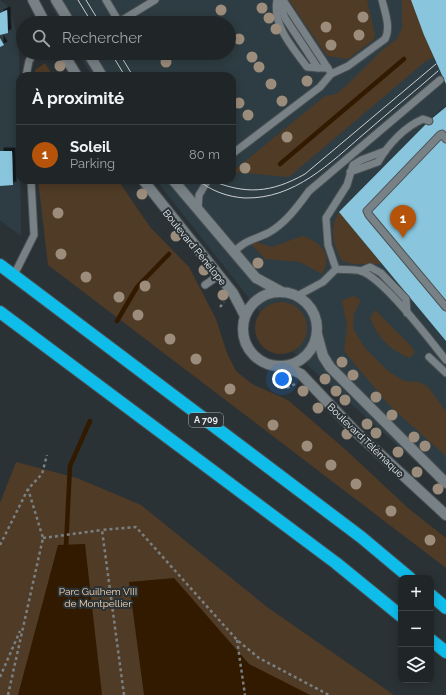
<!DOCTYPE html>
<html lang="fr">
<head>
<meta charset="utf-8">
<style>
  body { margin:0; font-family:Raleway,sans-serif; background:#282e30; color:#f1f3f6 }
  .controls { position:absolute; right:12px; bottom:12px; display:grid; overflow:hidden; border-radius:8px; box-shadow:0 2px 10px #0003 }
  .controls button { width:36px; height:36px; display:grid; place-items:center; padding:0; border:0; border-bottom:1px solid #3d4345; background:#202628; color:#f1f3f6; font:20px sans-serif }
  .you { position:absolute; left:282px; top:379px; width:14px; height:14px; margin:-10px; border:3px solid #fff; border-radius:50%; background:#1a73e8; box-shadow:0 0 0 6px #1a73e833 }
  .badge { display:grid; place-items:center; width:26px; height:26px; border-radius:50%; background:#b45309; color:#fff; font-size:13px; font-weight:700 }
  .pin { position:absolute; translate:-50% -33px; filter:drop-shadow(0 1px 2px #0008) }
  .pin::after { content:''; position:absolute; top:21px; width:14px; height:12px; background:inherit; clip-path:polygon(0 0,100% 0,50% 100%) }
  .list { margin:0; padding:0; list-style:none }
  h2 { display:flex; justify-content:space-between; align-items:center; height:52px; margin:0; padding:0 16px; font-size:17px }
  h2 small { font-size:13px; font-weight:400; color:#a2a5a8 }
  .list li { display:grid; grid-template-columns:26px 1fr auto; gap:12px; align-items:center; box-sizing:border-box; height:60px; padding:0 16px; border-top:1px solid #3d4345 }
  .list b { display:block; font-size:15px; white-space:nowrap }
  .list p { margin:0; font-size:13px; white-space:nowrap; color:#a2a5a8 }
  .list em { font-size:13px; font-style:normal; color:#a2a5a8 }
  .icon { flex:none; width:22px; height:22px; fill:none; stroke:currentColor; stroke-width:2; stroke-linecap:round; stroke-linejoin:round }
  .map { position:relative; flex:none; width:446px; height:695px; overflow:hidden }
  .search { position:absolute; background:#202628; box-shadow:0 2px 10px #0003; left:16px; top:16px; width:220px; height:44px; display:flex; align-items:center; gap:10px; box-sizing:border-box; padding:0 14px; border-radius:22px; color:#a2a5a8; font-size:15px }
  .panel { position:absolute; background:#202628; box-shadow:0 2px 10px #0003; left:16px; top:72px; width:220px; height:112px; border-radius:12px }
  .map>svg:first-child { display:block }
  .built { fill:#2e3d43 }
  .green { fill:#503b26 }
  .water { fill:#321a00 }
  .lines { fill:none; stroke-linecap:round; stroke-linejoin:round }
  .stream { stroke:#321a00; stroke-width:4.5 }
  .building { fill:#89c6dd; filter:url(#shadow) }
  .service-casing { stroke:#4a5053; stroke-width:9 }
  .secondary-casing { stroke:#4a5053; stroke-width:12 }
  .motorway-casing { stroke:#4a5053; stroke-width:14 }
  .path { stroke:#798082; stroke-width:2.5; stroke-dasharray:3 3; stroke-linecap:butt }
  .service { stroke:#788185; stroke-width:7 }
  .secondary { stroke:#788185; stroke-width:10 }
  .motorway { stroke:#0fbdeb; stroke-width:12 }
  .tram { stroke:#cacfd1; stroke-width:1 }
  .tree { fill:#9c8c7b }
  .labels { text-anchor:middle; stroke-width:4; stroke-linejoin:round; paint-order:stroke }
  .shield { fill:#2a3235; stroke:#aeb4b6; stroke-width:1 }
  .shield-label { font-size:9px; font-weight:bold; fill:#e6ebed }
  .street-label { font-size:10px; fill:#e6ebed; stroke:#2a3235 }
  .park-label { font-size:10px; fill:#fad6b4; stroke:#2a3235 }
</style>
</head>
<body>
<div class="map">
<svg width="446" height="695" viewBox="0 0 446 695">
  <defs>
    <filter id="shadow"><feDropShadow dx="3.5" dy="-3.5" stdDeviation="0" flood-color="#0009"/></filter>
  </defs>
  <rect width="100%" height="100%" fill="#2a3235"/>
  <g class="built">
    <path d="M0,0L10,9L19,43L21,236L0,220Z"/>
    <path d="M49,0H446V489L293,352L298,349L264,308L260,312L156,180H232V76H92L78,53H229V23H60Z"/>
  </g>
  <g class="green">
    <path d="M289,0H367L375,35L373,40L348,59L327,56Z"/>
    <path d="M402,0H411L434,58L427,60L289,177L232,172L325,96L336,94L345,87L382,50L397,39L402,28Z"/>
    <path d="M45,63L53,76H35V70Z"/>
    <path d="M38,180H118L150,227L189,267L216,319L227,353L236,371L252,384L288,400L346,450L408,508L446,538V568L48,265Z"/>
    <path d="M339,212L381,263V264H353L342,261C333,245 329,228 339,212Z"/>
    <path d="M302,236C322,242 333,255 322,274L300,262L265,259L251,244L253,241L272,247Z"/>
    <path d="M353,296L361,300L354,314L353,328L364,347L388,371L404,381L418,382L427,386L446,411V456L390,406L344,351L347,326L342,300Z"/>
    <circle cx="281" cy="328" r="26"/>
    <path d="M375,310L411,346L415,352L410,358C389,350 378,337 370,318Z"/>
    <path d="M16,462L77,478L141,505L267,607L394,695H0V503Z"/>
  </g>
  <g class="water">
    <path d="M85,544L102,695H18L58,545Z"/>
    <path d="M174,578L249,664L310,695H144L129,582Z"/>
  </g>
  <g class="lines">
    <g class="stream">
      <path d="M280,164L404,59"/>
      <path d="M117,321L137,287L169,254"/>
      <path d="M66,546L70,466L90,421"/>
    </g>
  </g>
  <g class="building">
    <path d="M411,0H446V84L424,35Z"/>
    <path d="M7,10L8,33L0,35V13Z"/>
    <path d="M0,38L4,45L0,47Z"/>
    <path d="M446,107V341L339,212L429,121Z"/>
    <path d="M0,151H12L13,185L0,186Z"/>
  </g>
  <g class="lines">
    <defs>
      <g id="service">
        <path d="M106,0L119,22L155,0"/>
        <path d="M277,0C272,25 293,48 307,67L318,68"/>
        <path d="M279,0L285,18L318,68H328"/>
        <path d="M283,0L329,70"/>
        <path d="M26,76L29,61L34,53"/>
        <path d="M446,139L442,134L440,135L367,211L369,215L446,307"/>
        <path d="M232,154L320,87L331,74L348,66L385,39C391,28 385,12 382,0"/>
        <path d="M350,172L378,162C388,145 404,127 423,119L429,121"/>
        <path d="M198,209L199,195L208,180"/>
        <path d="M234,253C242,241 256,239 268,233C285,224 298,206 309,191L440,80"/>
        <path d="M336,269C344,270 354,269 361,271C384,279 429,339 446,360"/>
        <path d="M361,271L370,267L381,273L406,299L407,313"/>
        <path d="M14,275L34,235L31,180"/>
        <path d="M205,285L218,276"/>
        <path d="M297,296L323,282L336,269L328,245L326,218L347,185L353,165L361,160L385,151"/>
        <path d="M429,357L446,373"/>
      </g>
      <g id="secondary">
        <path d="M33,0L45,23"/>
        <path d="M56,0L70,23"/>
        <path d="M63,53L77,76"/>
        <path d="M88,53L102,76"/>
        <path d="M143,180L233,293L245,316"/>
        <path d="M173,180L256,278L280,291"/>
        <circle cx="280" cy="329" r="37"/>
        <path d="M317,334L323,356L330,367L446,483"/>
        <path d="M285,366L301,374L355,431L446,515"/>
      </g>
      <g id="motorway">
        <path d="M0,265L361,537L410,578"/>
        <path d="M0,312L336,563L401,616"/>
        <path d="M431,595L446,608"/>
        <path d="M431,640L446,652"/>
      </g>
    </defs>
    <use href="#service" class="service-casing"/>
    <use href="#secondary" class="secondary-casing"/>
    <use href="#motorway" class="motorway-casing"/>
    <g class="path">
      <path d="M220,307L224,302"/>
      <path d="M287,388L295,384"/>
      <path d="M43,538L102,530"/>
      <path d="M0,545L28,489L42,474L47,455"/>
      <path d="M237,640L245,695"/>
      <path d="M0,677L20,631"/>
      <path d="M8,695L43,538L28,489"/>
      <path d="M124,695L102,530L136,527L237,640L259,658L329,695"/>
    </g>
    <use href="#service" class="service"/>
    <use href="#secondary" class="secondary"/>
    <use href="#motorway" class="motorway"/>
    <g class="tram">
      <path d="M78,0L92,23"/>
      <path d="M86,0L100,23"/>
      <path d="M111,53L125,76"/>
      <path d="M119,53L133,76"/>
      <path d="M198,180C211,191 228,197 245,198C295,199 330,163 365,133C389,112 414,92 438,71"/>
      <path d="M210,180C246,195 271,193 305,174L436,64"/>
    </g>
  </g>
  <g class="tree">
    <circle cx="262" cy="8" r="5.5"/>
    <circle cx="221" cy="10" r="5.5"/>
    <circle cx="363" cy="17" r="5.5"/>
    <circle cx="269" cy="18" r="5.5"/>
    <circle cx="326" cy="27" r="5.5"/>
    <circle cx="276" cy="29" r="5.5"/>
    <circle cx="359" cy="35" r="5.5"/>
    <circle cx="239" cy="39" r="5.5"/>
    <circle cx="331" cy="45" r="5.5"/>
    <circle cx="252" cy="57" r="5.5"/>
    <circle cx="166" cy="62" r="5.5"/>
    <circle cx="60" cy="66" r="5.5"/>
    <circle cx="259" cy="67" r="5.5"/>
    <circle cx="307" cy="81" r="5.5"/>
    <circle cx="271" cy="84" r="5.5"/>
    <circle cx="282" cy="101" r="5.5"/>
    <circle cx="239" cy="103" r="5.5"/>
    <circle cx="248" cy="115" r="5.5"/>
    <circle cx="287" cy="137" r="5.5"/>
    <circle cx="245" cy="168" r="5.5"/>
    <circle cx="142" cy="194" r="5.5"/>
    <circle cx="58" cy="213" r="5.5"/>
    <circle cx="176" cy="236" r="5.5"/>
    <circle cx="61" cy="254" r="5.5"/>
    <circle cx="258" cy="263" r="5.5"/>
    <circle cx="204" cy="270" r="5.5"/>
    <circle cx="86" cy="277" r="5.5"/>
    <circle cx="145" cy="286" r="5.5"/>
    <circle cx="223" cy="295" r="5.5"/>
    <circle cx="119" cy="297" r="5.5"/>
    <circle cx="138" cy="315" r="5.5"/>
    <circle cx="170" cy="339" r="5.5"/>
    <circle cx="196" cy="359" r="5.5"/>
    <circle cx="342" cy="362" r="5.5"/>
    <circle cx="353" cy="375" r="5.5"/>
    <circle cx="325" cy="379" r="5.5"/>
    <circle cx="230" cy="389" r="5.5"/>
    <circle cx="303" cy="391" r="5.5"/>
    <circle cx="336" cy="391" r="5.5"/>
    <circle cx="376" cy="397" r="5.5"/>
    <circle cx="345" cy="400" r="5.5"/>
    <circle cx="318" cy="408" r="5.5"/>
    <circle cx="392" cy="415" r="5.5"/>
    <circle cx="367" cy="424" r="5.5"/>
    <circle cx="273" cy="425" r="5.5"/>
    <circle cx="376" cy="433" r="5.5"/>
    <circle cx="347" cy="434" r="5.5"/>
    <circle cx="414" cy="437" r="5.5"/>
    <circle cx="307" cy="446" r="5.5"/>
    <circle cx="425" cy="446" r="5.5"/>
    <circle cx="398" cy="452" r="5.5"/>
    <circle cx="331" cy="465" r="5.5"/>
    <circle cx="417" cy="472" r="5.5"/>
    <circle cx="356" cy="484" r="5.5"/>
    <circle cx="438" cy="489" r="5.5"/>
    <circle cx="391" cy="511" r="5.5"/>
    <circle cx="430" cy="540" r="5.5"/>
  </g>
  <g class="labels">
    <rect class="shield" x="189" y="413" width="34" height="14" rx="3"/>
    <g class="shield-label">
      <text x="206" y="423">A 709</text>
    </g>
    <g class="street-label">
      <text transform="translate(195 247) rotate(51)" y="4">Boulevard Pénélope</text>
      <text transform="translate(366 440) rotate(44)" y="4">Boulevard Télémaque</text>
    </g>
    <g class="park-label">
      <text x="98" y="595">Parc Guilhem VIII<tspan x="98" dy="12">de Montpellier</tspan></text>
    </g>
  </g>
</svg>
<div class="controls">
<button>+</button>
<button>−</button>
<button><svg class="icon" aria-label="layers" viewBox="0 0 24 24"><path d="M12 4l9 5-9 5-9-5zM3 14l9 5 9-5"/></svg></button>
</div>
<div class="you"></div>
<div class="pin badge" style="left:403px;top:238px">1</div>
<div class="search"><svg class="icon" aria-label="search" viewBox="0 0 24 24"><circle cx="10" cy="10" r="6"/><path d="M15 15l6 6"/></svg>Rechercher</div>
<section class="panel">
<h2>À proximité<small></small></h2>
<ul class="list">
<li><span class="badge">1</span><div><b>Soleil</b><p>Parking</p></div><em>80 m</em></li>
</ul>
</section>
</div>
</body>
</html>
